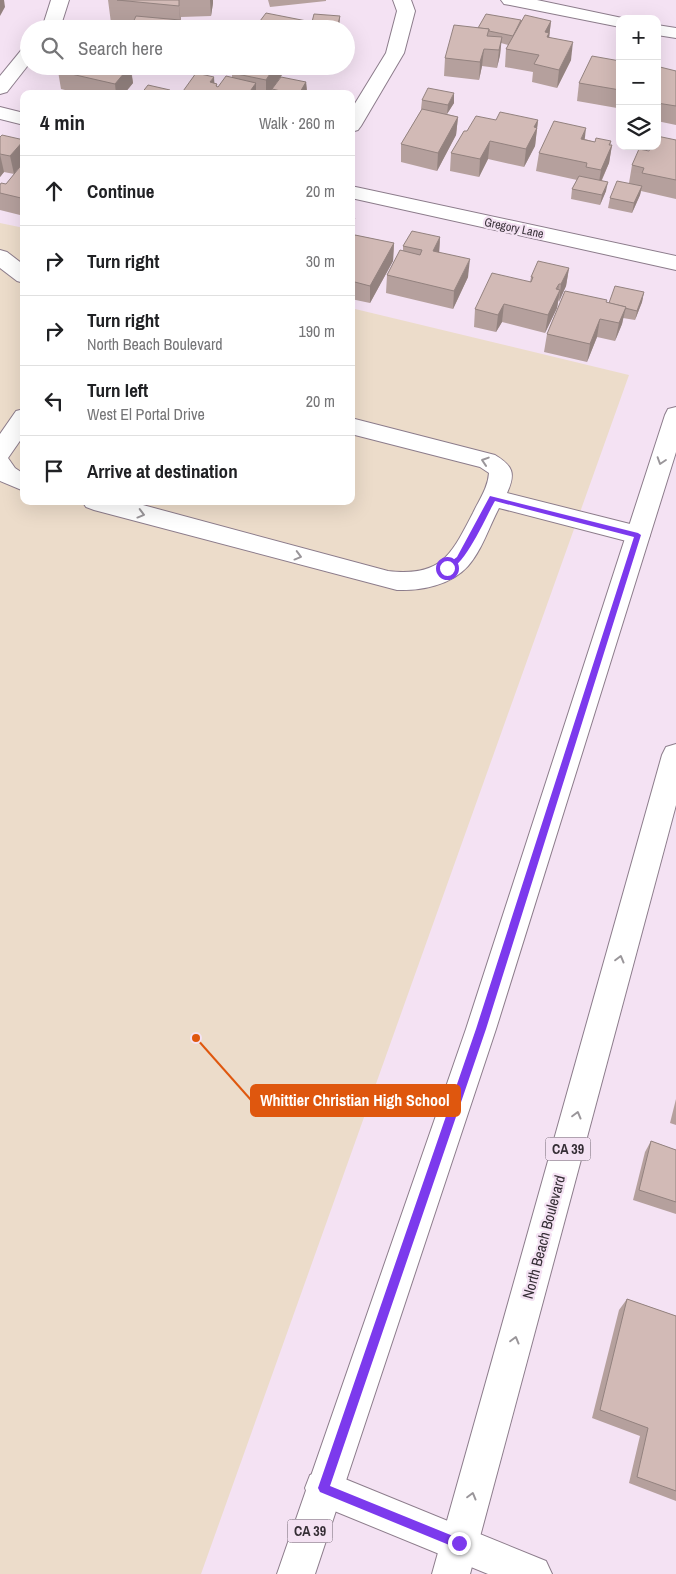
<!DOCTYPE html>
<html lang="en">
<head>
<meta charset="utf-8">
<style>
  body { margin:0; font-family:"Archivo Narrow",sans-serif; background:#f6f6f6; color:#202124 }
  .controls { position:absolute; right:15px; top:15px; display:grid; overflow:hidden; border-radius:10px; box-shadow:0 5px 20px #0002 }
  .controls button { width:45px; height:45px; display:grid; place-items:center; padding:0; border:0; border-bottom:1px solid #e0e0e0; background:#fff; color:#202124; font:25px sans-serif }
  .stop { position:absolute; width:15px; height:15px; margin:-11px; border:4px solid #7c3aed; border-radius:50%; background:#fff }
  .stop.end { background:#7c3aed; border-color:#fff; box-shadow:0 1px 5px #0008 }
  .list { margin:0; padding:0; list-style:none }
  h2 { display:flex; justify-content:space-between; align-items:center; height:65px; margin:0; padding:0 20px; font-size:21px }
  h2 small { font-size:16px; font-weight:400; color:#757577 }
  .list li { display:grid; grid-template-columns:32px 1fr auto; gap:15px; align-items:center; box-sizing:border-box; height:70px; padding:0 20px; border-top:1px solid #e0e0e0 }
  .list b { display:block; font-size:19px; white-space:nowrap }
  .list p { margin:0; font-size:16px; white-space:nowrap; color:#757577 }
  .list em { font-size:16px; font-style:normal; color:#757577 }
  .icon { flex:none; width:28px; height:28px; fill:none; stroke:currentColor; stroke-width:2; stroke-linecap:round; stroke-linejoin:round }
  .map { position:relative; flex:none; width:676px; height:1574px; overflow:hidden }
  .search { position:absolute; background:#fff; box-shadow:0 5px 20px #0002; left:20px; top:20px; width:335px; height:55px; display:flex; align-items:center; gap:12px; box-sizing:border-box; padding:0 18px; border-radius:28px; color:#757577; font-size:19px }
  .panel { position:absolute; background:#fff; box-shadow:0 5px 20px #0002; left:20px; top:90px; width:335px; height:415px; border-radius:10px }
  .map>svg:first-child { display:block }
  .education { fill:#ecdcca }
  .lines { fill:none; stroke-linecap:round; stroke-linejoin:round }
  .minor-casing { stroke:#8c7c8b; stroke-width:2 }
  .major-casing { stroke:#8c7c8b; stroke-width:2 }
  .minor { fill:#fff; fill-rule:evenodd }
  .major { fill:#fff; fill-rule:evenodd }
  .wall { fill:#b5a09d }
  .shaded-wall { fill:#93827f }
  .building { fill:#d2bab6; stroke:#93827f }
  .oneway { stroke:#9a969a }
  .route { fill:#7c3aed }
  .labels { text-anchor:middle; stroke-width:4.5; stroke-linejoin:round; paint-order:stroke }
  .far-street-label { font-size:12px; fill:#352e35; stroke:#f4e2f3 }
  .shield { fill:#f4e2f3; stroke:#6e646e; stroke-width:1 }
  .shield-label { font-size:14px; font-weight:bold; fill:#352e35 }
  .street-label { font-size:15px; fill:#352e35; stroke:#f4e2f3 }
  .leader { fill:none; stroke:#df570e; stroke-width:2 }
  .callout-dot { fill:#df570e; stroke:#f4e2f3; stroke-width:2 }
  .callout { fill:#df570e; stroke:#df570e; stroke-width:2 }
  .callout-label { font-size:16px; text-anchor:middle; font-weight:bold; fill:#fff }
</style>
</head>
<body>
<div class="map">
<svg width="676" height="1574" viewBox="0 0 676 1574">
  <rect width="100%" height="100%" fill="#f4e2f3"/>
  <path class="education" d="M0,223L24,228V501H351V308L629,375L201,1574H0Z"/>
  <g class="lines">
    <defs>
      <g id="minor">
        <path d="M51,0H69L62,22L57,29H39L44,22Z"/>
        <path d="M393,0H411L415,11L404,53L361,126L358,130L351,132V110L386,53L397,11Z"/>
        <path d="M501,0H537L627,19H620V27L510,5L504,4Z"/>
        <path d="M657,25L676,28V38L657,35Z"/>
        <path d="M29,47V64L7,92L0,94V76L23,48Z"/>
        <path d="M0,107L24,113V125L0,119Z"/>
        <path d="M351,186L676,256V270L351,198Z"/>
        <path d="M0,250L7,252L24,265V283L17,281L0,268Z"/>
        <path d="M24,409V435L8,458L15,468L24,474V491L0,481V434L16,411Z"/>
        <path d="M351,418L495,455C513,466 516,473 507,493L638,526L647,529L650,535L647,541L638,544L499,508C489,527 482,550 468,566C451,585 421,591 397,590L94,510L86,507L82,501H128L388,571C442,577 451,555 473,513C479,500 488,488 489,473L480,467L351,434Z"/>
        <path d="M323,1470L546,1561L552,1574H488L310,1501L305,1488L310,1475Z"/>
      </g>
      <g id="major">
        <path d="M676,407V452L496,1029L315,1574H277L466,1029L665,415L668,409Z"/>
        <path d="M676,744V805L470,1574H432L662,755L666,747Z"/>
      </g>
    </defs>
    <use href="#minor" class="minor-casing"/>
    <use href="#major" class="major-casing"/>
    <use href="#minor" class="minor"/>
    <use href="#major" class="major"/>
  </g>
  <g class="wall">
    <path d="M108,0H213V3L211,16L181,17V29L131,27L132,26L111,23Z"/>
    <path d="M268,0H326V1L270,7Z"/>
    <path d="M340,16L339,29H254L312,22Z"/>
    <path d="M521,20L551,21L549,38L571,60L557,88L532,82L533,72L505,67L506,49L508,45L501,43L500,55L497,68L482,66L479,80L444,76L445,58L478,28Z"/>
    <path d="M620,61V102L617,108L577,101L579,83Z"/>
    <path d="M63,66H161L160,70L131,67L133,83L124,94H81L61,89L58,71Z"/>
    <path d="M288,66L273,88L306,82L307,92L305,94H273L272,89L269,94H181L214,83L217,84V87H218L232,78V73Z"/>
    <path d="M676,71V125L657,121V74Z"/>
    <path d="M422,100L454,103L447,114L458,117L456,135L437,171L401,162V144L422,109H421Z"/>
    <path d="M496,120H538L535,146L524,167L488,159L479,177L450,171L451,153L467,131Z"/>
    <path d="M0,137L24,140L14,174L4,172L0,177Z"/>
    <path d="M585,139L595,142L611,141L610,145H612L609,163L602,180L606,191L600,205L571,199L572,189L577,180L536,171L539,153Z"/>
    <path d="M676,140V199L641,191L640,195L632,213L608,208L610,198L629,183L632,165L649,151Z"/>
    <path d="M24,163V216L0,210V185L6,184Z"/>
    <path d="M351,217L355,218V235L394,243L393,261L370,303L351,299Z"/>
    <path d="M440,237L439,252L468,277L453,309L386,293L387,275L403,251V246Z"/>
    <path d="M569,268L566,286L558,302L557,308L545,333L502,322L496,332L474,327L475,309L530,282L531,277Z"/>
    <path d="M644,292L642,302L635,320L623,318L622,324L615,341L597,337L587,362L544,352L547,334L607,302L609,303Z"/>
    <path d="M676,1099V1125L670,1123Z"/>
    <path d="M651,1141L676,1150V1214L633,1200L645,1152Z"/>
    <path d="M627,1299L676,1316V1501L629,1483L640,1436L592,1418L619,1310Z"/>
  </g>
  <g class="shaded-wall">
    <path d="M0,0H4L5,7L0,16Z"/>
    <path d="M179,0L181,29H177L180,20Z"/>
    <path d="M210,0H213V3L211,16Z"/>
    <path d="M340,16L339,26V29H337Z"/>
    <path d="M551,21L549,38L548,41L545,32Z"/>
    <path d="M502,37L500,55L497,68L499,50Z"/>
    <path d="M573,42L571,60L557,88L559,70Z"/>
    <path d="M484,49L482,66L479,80L480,62Z"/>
    <path d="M130,66L133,83L124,94H116L115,84Z"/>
    <path d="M275,66H288L269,94H266V80Z"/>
    <path d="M214,77L215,94L210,82Z"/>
    <path d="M306,82L307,92L305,94H299Z"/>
    <path d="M256,83V94H248Z"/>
    <path d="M620,92V102L617,108Z"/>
    <path d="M454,93V103L447,114L448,105Z"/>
    <path d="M458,117L456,135L437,171L438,153Z"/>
    <path d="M538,120L535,146L524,167L526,149L534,127Z"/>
    <path d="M586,128L584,146L581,139Z"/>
    <path d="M24,140V162L14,174L10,156Z"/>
    <path d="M490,141L488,159L479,177L480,159Z"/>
    <path d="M611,141L608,154L612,145L609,163L598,188L601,170Z"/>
    <path d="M0,154L4,172L0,177Z"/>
    <path d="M608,182L606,191L600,205L602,195Z"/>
    <path d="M642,186L640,195L632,213L634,203Z"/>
    <path d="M24,194V214L21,198Z"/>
    <path d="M355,218V235L351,241V224Z"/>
    <path d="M440,237L439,255L433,251Z"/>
    <path d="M394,243L393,261L370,303V286Z"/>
    <path d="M470,259L468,277L453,309L454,291Z"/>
    <path d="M569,268L566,286L559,302L561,284Z"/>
    <path d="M559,284L557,297L560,290L557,308L545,333L548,315Z"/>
    <path d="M644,292L642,302L635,320L637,311Z"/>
    <path d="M504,304L502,322L496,332L498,315Z"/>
    <path d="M626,307L622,324L615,341L619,323Z"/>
    <path d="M600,319L597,337L587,362L590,344Z"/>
  </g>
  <g class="building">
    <path d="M117,0H179V6Z"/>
    <path d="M266,13L322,24L319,29H254Z"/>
    <path d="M314,14L340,16L337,28L322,27V24L312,22Z"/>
    <path d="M486,14L521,20L513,36L489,31V29L478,28Z"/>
    <path d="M525,15L551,21L545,32L549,33L547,37L573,42L559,70L534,64L539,55L506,49Z"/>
    <path d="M136,16L180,20L177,29H124L125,27H131Z"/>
    <path d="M454,25L489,29L487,36L502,37L499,50L484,49L480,62L445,58Z"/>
    <path d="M592,56L620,61V90L579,83Z"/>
    <path d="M63,66H130L115,84L58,71Z"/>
    <path d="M236,66H275L266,80L232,73Z"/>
    <path d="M660,67L676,71V106L657,103V74Z"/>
    <path d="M196,73L214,77L210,82L217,84L216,86L218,87L226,76L256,83L248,94H181Z"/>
    <path d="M281,77L306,82L299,94H294L272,89Z"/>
    <path d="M148,85L170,90L167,94H141Z"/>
    <path d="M428,88L454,93L448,105L422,100Z"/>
    <path d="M422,109L458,117L438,153L401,144Z"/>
    <path d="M500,112L538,120L534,127L537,128L526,149L490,141L480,159L451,153L464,131H467L476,116L496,120Z"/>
    <path d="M554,121L586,128L581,139L595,142L596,138L611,141L609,145H612L601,170L586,167L587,163L539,153Z"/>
    <path d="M2,135L24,140L10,156L0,154V137Z"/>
    <path d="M657,136L676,140V180L642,173L644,168L632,165L639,149L649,151L651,146H657Z"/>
    <path d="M23,163L24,194L21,198L0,193V185L1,183L6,184Z"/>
    <path d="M579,176L608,182L602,195L572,189Z"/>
    <path d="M617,181L642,186L634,203L610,198Z"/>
    <path d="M351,217L355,218L351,224Z"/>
    <path d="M412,231L440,237L433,251L470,259L454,291L387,275L400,250L420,255L422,250L403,246Z"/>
    <path d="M355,235L394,243L370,286L351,281V241Z"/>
    <path d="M538,261L569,268L561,284H559L556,289L560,290L548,315L504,304L498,315L475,309L492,273L531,282L533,277H531Z"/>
    <path d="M615,286L644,292L637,311L625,308L626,307L609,303Z"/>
    <path d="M565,291L607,300L606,302L626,307L619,323L600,319L590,344L547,334Z"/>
    <path d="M651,1141L676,1150V1202L639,1190Z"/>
    <path d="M627,1299L676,1316V1491L637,1477L648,1428L600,1410Z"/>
  </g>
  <defs><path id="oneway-chevron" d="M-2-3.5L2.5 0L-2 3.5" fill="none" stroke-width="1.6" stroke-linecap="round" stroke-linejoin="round" transform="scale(1.25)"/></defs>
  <g class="oneway">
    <use href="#oneway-chevron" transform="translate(485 461) rotate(-162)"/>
    <use href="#oneway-chevron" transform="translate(661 461) rotate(108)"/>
    <use href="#oneway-chevron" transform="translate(141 514) rotate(15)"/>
    <use href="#oneway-chevron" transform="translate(298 556) rotate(15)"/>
    <use href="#oneway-chevron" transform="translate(620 959) rotate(-75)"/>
    <use href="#oneway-chevron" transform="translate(577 1115) rotate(-75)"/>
    <use href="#oneway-chevron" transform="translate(515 1340) rotate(-75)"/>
    <use href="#oneway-chevron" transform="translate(472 1496) rotate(-75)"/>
  </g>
  <path class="route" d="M490,496L638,533L641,535L486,1029L330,1486L463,1540L465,1543L463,1547L459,1549L320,1492L318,1488L476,1029L634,537L495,501C486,516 463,572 445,570V566L457,557Z"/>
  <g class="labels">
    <g class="far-street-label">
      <text transform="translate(514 228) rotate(12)" y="4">Gregory Lane</text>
    </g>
    <g class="shield">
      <rect x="545.5" y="1137.5" width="45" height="23" rx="4"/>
      <rect x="287.5" y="1519.5" width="45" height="23" rx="4"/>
    </g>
    <g class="shield-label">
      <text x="568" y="1154">CA 39</text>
      <text x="310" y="1536">CA 39</text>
    </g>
    <g class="street-label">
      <text transform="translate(544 1237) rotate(-75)" y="5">North Beach Boulevard</text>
    </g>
  </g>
  <path class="leader" d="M196 1038L251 1100"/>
  <circle class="callout-dot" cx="196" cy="1038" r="5"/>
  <rect class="callout" x="251" y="1085" width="209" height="31" rx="5"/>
  <g class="callout-label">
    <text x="355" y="1106">Whittier Christian High School</text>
  </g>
</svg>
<div class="controls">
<button>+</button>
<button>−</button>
<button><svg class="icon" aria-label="layers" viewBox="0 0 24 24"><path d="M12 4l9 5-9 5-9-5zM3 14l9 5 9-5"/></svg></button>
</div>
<div class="stop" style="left:447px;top:568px"></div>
<div class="stop end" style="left:459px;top:1543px"></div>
<div class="search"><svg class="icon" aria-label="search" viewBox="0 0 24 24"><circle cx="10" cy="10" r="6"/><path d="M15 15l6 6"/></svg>Search here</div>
<section class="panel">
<h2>4 min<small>Walk · 260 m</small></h2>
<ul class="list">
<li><svg class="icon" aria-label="ahead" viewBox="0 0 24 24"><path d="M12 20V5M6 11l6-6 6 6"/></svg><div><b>Continue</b></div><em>20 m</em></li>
<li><svg class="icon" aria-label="right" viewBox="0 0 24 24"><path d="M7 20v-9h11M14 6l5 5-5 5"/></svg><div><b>Turn right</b></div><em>30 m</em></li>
<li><svg class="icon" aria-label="right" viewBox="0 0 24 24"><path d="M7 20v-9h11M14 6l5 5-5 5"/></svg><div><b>Turn right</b><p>North Beach Boulevard</p></div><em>190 m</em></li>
<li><svg class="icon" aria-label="left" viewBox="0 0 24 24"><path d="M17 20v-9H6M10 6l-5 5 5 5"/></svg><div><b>Turn left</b><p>West El Portal Drive</p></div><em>20 m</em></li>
<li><svg class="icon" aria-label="arrive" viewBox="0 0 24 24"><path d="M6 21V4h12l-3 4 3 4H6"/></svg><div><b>Arrive at destination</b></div></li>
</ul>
</section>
</div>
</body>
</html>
